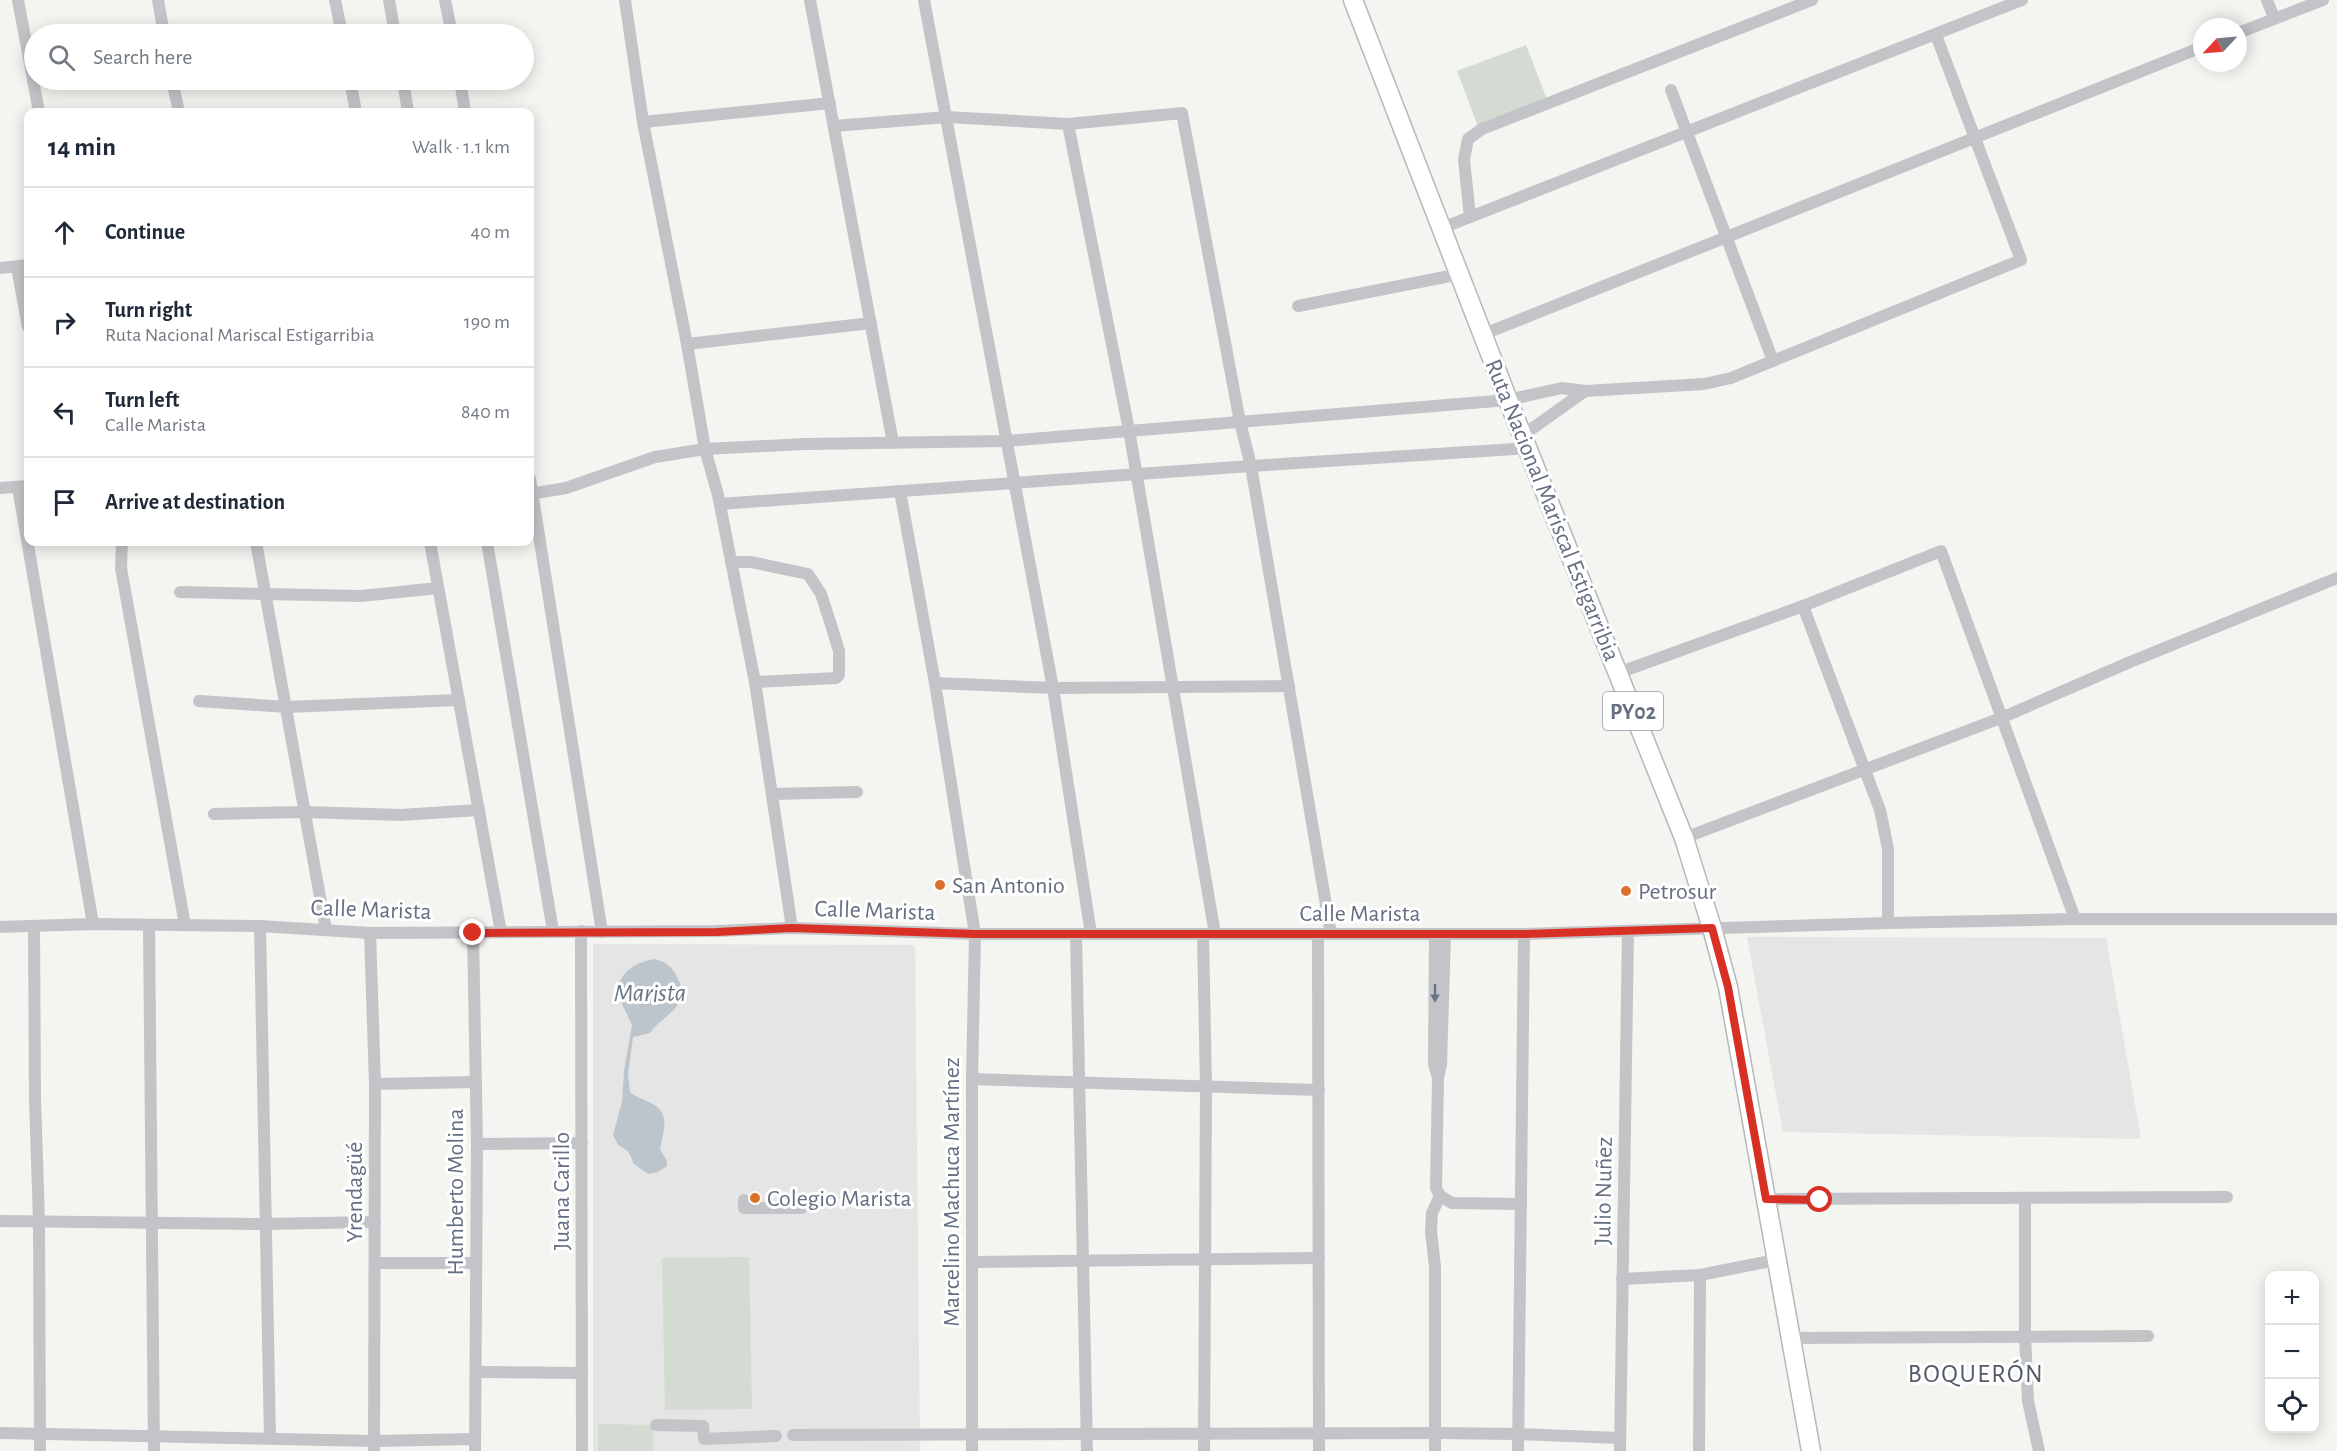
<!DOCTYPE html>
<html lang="en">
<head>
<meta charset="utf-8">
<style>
  body { margin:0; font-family:"Alegreya Sans",sans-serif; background:#f6f6f7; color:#1f2937 }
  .controls { position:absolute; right:18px; bottom:18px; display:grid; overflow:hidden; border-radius:12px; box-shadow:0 3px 15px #0003 }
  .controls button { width:54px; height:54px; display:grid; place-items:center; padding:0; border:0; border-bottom:2px solid #e0e1e3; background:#fff; color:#1f2937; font:30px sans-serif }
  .compass { position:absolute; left:2193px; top:18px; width:54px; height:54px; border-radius:50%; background:#fff; box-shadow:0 3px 15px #0003; rotate:244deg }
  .stop { position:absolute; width:18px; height:18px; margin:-14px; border:4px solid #d93025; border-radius:50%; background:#fff }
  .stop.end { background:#d93025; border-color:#fff; box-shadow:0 2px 6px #0008 }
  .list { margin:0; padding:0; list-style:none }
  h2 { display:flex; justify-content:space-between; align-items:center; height:78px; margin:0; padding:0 24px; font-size:26px }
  h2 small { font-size:20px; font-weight:400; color:#747a83 }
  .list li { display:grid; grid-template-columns:39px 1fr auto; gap:18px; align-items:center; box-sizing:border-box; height:90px; padding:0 24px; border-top:2px solid #e0e1e3 }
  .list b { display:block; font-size:22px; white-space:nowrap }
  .list p { margin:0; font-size:20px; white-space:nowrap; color:#747a83 }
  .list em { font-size:20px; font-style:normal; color:#747a83 }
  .icon { flex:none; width:33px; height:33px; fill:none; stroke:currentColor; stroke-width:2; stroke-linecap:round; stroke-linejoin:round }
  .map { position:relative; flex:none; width:2337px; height:1451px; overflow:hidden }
  .search { position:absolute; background:#fff; box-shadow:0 3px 15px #0003; left:24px; top:24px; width:510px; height:66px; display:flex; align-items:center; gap:15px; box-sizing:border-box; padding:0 21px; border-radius:33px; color:#747a83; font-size:22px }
  .panel { position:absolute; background:#fff; box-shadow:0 3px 15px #0003; left:24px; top:108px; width:510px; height:438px; border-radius:12px }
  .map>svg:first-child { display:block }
  .built { fill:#e4e5e4 }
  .green { fill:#d4dbd2 }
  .water { fill:#bdc5cc }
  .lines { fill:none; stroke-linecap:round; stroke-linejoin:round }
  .primary-casing { stroke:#b5b7bc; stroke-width:21 }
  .street { stroke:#c2c4c8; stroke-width:12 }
  .primary { stroke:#fff; stroke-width:18 }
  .oneway { fill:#697385 }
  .route { stroke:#d93025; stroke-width:8 }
  .poi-dot { fill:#dd7028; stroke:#fff; stroke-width:2 }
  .labels { text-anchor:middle; stroke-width:6; stroke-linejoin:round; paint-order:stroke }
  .shield { fill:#fff; stroke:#929aa7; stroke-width:1.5 }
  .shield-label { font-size:22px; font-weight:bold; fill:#646f81 }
  .street-label { font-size:24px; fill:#646f81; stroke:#fff }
  .poi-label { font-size:24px; fill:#646f81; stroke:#fff; text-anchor:start }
  .water-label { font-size:26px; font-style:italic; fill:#657785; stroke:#fff }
  .neighbourhood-label { font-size:26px; letter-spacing:1.5px; fill:#525a66; stroke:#fff }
</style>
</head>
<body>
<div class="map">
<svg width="2337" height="1451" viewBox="0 0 2337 1451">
  <rect width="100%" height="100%" fill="#f4f4f1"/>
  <g class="built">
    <path d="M1747,937L2106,938L2141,1139L1783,1132Z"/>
    <path d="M593,944L915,945L920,1451H593Z"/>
  </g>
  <g class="green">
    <path d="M1526,45L1548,102L1479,129L1457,71Z"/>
    <path d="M749,1257L752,1409L665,1410L662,1258Z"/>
    <path d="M598,1424L653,1425V1451H598Z"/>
  </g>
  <path class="water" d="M654,959C667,962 673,967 678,979C692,1007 662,1015 650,1033L633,1037L628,1074L630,1092C637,1098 644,1099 651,1103C672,1114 663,1131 660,1149L667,1161V1166L658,1172L648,1174L634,1164L628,1151L618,1145L613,1135L622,1102L624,1071L632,1025L616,991C623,970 634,963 654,959Z"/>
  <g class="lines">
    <defs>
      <path id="primary" d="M1353,0L1508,400L1684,838L1712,928L1728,987L1811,1451"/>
    </defs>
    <use href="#primary" class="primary-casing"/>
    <g class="street">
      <path d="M18,0L39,112"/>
      <path d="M158,0L164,34"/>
      <path d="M335,0L342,34"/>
      <path d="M389,0L395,34"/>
      <path d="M445,0L452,34"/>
      <path d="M625,0L643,122L687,344L705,449L718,495L755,682L792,928"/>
      <path d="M810,0L893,443"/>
      <path d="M924,0L1053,688L1091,934"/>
      <path d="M2267,0L2274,18"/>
      <path d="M2238,33L2323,0"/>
      <path d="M172,80L179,112"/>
      <path d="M350,80L356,112"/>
      <path d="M403,80L408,112"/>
      <path d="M460,80L465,112"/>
      <path d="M1671,90L1773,361"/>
      <path d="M643,122L830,103"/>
      <path d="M1068,124L1129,430L1215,934"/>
      <path d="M834,126L947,117L1068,124L1182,113L1240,422L1251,466L1331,934"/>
      <path d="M1470,217L1464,160L1468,139L1482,129L1812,0"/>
      <path d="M1442,228L2022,0"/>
      <path d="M17,267L28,327"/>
      <path d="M0,268L28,265"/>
      <path d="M1298,306L1460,274"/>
      <path d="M1484,334L2202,47"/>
      <path d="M687,344L871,323"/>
      <path d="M1523,435L1585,391"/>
      <path d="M530,479L602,932"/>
      <path d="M18,487L93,924"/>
      <path d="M0,488L28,486"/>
      <path d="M900,491L935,683L975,934L972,1079V1451"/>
      <path d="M530,494L566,488L655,457L705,449L805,444L1006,441L1508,400L1562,388L1585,391L1704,384L1731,378L2021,260L1936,35"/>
      <path d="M720,504L1251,466L1529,448"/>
      <path d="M122,542L121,568L185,925"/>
      <path d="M256,542L326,930"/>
      <path d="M430,542L501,932"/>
      <path d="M487,542L553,931"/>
      <path d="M731,562H751L808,574L821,594L832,628L839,651V675L836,678L755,682"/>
      <path d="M180,592L361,596L438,588"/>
      <path d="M1803,606L1880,810L1888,849V923"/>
      <path d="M1618,673L1803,606L1941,551L2075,919"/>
      <path d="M935,683L1053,688L1289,686"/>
      <path d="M199,701L287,707L459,700"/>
      <path d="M772,794L857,792"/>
      <path d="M214,814L305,812L400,815L479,810"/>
      <path d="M1684,838L2001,718L2130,662L2337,578"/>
      <path d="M149,925L154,1451"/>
      <path d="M34,926L35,1099L39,1221L40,1451"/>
      <path d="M260,926L270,1439"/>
      <path d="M0,927L93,924L260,926L370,933L717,931L792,928L975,934H1524L1888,923L2075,919H2337"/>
      <path d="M581,931L582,1451"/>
      <path d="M370,933L375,1084L374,1451"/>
      <path d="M473,933L477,1144L475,1451"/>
      <path d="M1076,934L1087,1451"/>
      <path d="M1203,934L1206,1087L1204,1451"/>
      <path d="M1318,934L1319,1451"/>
      <path d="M1435,934L1434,1064L1438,1078L1441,1065L1445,934"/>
      <path d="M1438,1078L1436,1188L1440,1196L1452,1203L1521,1204"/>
      <path d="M972,1079L1319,1090"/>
      <path d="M375,1084L476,1082"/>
      <path d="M477,1144L582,1143"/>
      <path d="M2025,1198V1336L2028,1401L2039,1451"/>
      <path d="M1766,1199L2227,1197"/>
      <path d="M744,1200V1208H802"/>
      <path d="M0,1221L264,1224L375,1222"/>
      <path d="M973,1262L1319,1258"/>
      <path d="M375,1263H476"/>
      <path d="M1622,1279L1700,1275L1776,1260"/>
      <path d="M1790,1338L2148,1336"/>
      <path d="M476,1372L582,1373"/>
      <path d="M656,1425L703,1426L704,1439L776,1436"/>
      <path d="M0,1433L374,1441L475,1439"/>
      <path d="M793,1435L1436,1433L1518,1434L1620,1438"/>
      <path d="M1435,1451V1267L1431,1231L1432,1213L1440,1196"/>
      <path d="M1518,1451L1524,934"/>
      <path d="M1620,1451L1628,931"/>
      <path d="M1699,1451L1700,1275"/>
    </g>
    <use href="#primary" class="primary"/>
  </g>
  <defs><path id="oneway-solid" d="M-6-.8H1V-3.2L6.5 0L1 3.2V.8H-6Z" transform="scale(1.5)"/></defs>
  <use class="oneway" href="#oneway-solid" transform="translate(1435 993) rotate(90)"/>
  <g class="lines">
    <path class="route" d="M473,933L717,932L792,928L975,934H1524L1712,928L1728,987L1766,1199L1820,1200"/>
  </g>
  <g class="poi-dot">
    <circle cx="940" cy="885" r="6"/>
    <circle cx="1626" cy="891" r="6"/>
    <circle cx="755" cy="1198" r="6"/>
  </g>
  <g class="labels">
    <rect class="shield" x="1603" y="692" width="60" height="38" rx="4.5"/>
    <g class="shield-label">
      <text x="1633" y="719">PY02</text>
    </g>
    <g class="street-label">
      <text transform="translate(1553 510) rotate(68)" y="8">Ruta Nacional Mariscal Estigarribia</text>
      <text transform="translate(371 909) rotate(2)" y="8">Calle Marista</text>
      <text transform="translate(875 910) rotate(2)" y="8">Calle Marista</text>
      <text x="1360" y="921">Calle Marista</text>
      <text transform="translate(561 1191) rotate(-90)" y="8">Juana Carillo</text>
      <text transform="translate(1603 1191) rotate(-89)" y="8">Julio Nuñez</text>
      <text transform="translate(354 1192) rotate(-90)" y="8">Yrendagüé</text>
      <text transform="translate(455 1192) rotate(-90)" y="8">Humberto Molina</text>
      <text transform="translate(951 1192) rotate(-90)" y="8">Marcelino Machuca Martínez</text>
    </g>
    <g class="poi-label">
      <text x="952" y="893">San Antonio</text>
      <text x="1638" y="899">Petrosur</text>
      <text x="767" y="1206">Colegio Marista</text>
    </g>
    <g class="water-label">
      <text x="650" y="1001">Marista</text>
    </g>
    <g class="neighbourhood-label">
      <text x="1976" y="1382">BOQUERÓN</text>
    </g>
  </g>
</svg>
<div class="controls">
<button>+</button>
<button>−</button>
<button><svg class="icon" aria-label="locate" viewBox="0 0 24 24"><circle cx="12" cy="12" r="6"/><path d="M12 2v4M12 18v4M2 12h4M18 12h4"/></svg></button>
</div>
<svg class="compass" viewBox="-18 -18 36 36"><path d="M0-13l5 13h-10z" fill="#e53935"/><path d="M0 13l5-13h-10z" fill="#747a83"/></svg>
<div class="stop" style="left:1820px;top:1200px"></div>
<div class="stop end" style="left:473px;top:933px"></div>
<div class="search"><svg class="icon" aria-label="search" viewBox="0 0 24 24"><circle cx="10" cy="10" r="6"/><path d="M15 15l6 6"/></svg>Search here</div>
<section class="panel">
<h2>14 min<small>Walk · 1.1 km</small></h2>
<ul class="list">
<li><svg class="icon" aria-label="ahead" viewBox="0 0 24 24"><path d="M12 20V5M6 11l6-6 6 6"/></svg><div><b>Continue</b></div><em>40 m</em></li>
<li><svg class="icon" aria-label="right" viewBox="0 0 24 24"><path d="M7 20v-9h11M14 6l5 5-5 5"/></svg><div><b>Turn right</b><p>Ruta Nacional Mariscal Estigarribia</p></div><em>190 m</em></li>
<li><svg class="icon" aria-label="left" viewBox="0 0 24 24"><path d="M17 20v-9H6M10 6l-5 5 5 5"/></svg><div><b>Turn left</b><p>Calle Marista</p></div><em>840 m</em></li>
<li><svg class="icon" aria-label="arrive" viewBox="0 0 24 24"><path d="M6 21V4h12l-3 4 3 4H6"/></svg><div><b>Arrive at destination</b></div></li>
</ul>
</section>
</div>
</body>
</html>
